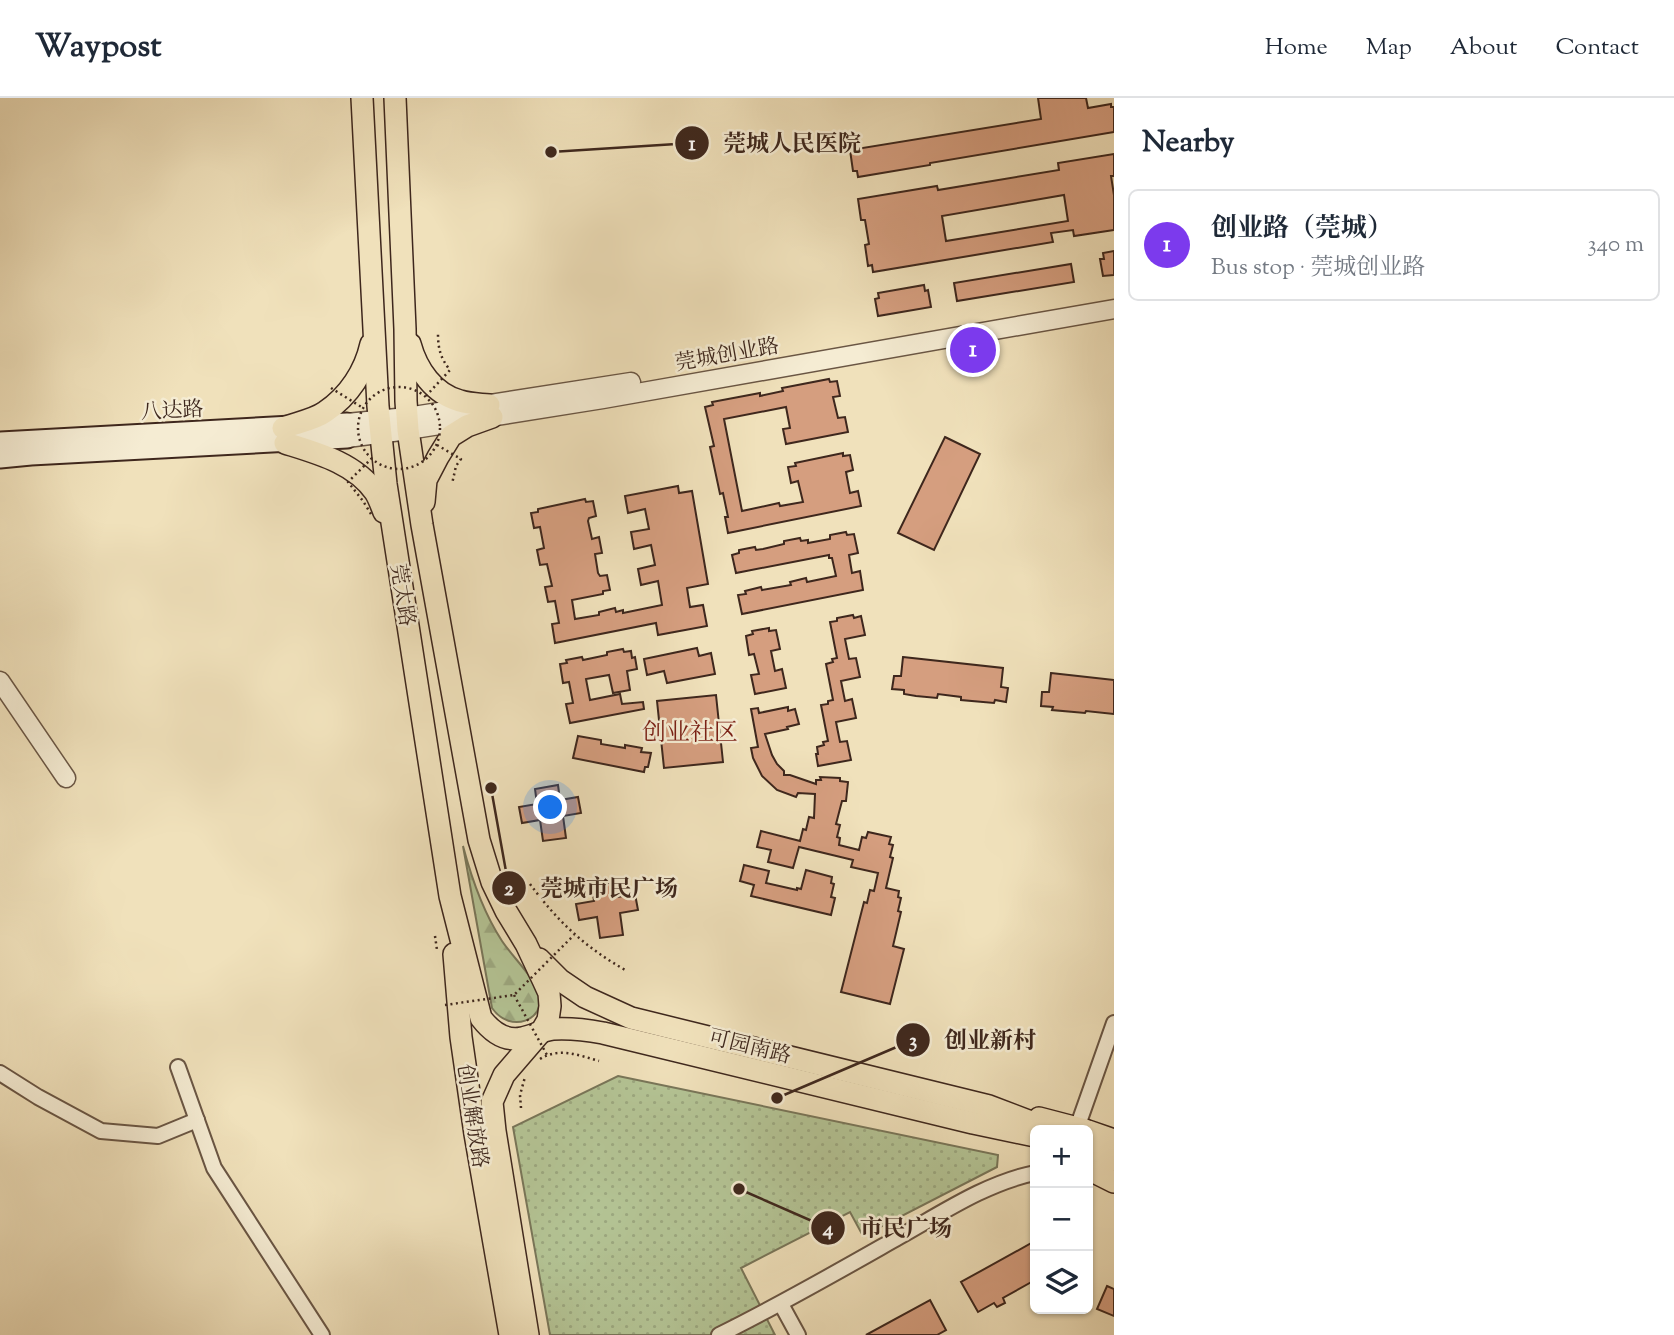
<!DOCTYPE html>
<html lang="en">
<head>
<meta charset="utf-8">
<style>
  body { margin:0; font-family:"Sorts Mill Goudy","Noto Serif SC",serif; background:#f2f2f3; color:#1f2937 }
  .controls { position:absolute; right:21px; bottom:21px; display:grid; overflow:hidden; border-radius:10px; box-shadow:0 2px 5px #0004 }
  .controls button { width:63px; height:63px; display:grid; place-items:center; padding:0; border:0; border-bottom:2px solid #e0e1e3; background:#fff; color:#1f2937; font:35px sans-serif }
  .you { position:absolute; left:551px; top:710px; width:24px; height:24px; margin:-18px; border:5px solid #fff; border-radius:50%; background:#1a73e8; box-shadow:0 0 0 10px #1a73e833 }
  .badge { display:grid; place-items:center; width:46px; height:46px; border-radius:50%; background:#7c3aed; color:#fff; font-size:23px; font-weight:700 }
  .pin { position:absolute; translate:-50% -50%; border:4px solid #fff; box-shadow:0 2px 7px #0006 }
  .list { margin:0; padding:0; list-style:none }
  h2 { display:flex; justify-content:space-between; align-items:center; height:91px; margin:0; padding:0 28px; font-size:30px }
  h2 small { font-size:23px; font-weight:400; color:#747a83 }
  .list li { display:grid; grid-template-columns:46px 1fr auto; gap:21px; align-items:center; box-sizing:border-box; height:112px; margin:0 14px 14px; padding:0 14px; border:2px solid #e0e1e3; border-radius:10px }
  .list b { display:block; font-size:26px; white-space:nowrap }
  .list p { margin:0; font-size:23px; white-space:nowrap; color:#747a83 }
  .list em { font-size:23px; font-style:normal; color:#747a83 }
  .icon { flex:none; width:38px; height:38px; fill:none; stroke:currentColor; stroke-width:2; stroke-linecap:round; stroke-linejoin:round }
  .map { position:relative; flex:none; width:1114px; height:1237px; overflow:hidden }
  header { display:flex; align-items:center; gap:42px; box-sizing:border-box; height:98px; padding:0 35px; background:#fff; border-bottom:2px solid #e0e1e3 }
  header strong { font-size:33px }
  nav { display:flex; gap:38px; margin-inline-start:auto; font-size:24px }
  main { display:flex }
  aside { flex:1; background:#fff }
  .map>svg:first-child { display:block }
  .green { fill:url(#green-dots); stroke:#797659; stroke-width:2 }
  .forest { fill:url(#forest-firs); stroke:#797659; stroke-width:2 }
  .building { fill:#d59e7f; stroke:#3e271d; stroke-width:2; fill-rule:evenodd }
  .lines { fill:none; stroke-linecap:round; stroke-linejoin:round }
  .minor-casing { stroke:#6a5644; stroke-width:18 }
  .tertiary-casing { stroke:#6a5644; stroke-width:21 }
  .secondary-casing { stroke:#3e271d; stroke-width:23 }
  .primary-casing { stroke:#3e271d; stroke-width:24 }
  .path { stroke:#3e271d; stroke-width:2.5; stroke-dasharray:2 3.5; stroke-linecap:butt }
  .minor { stroke:#f5ecd3; stroke-width:14 }
  .tertiary { stroke:#f5ecd3; stroke-width:18 }
  .secondary { stroke:#f5ecd3; stroke-width:19 }
  .primary { stroke:#f0e1bb; stroke-width:21 }
  .path-bridge { stroke:#3e271d; stroke-width:2.5; stroke-dasharray:2 3.5; stroke-linecap:butt }
  .labels { text-anchor:middle; stroke-width:5; stroke-linejoin:round; paint-order:stroke }
  .street-label { font-size:21px; fill:#3e271d; stroke:#f5ecd3 }
  .quarter-label { font-size:24px; fill:#7a1f14; stroke:#f5ecd3 }
  .leader { fill:none; stroke:#3e271d; stroke-width:2.5 }
  .callout-dot { fill:#3e271d; stroke:#f5ecd3; stroke-width:2.5 }
  .mark-label { font-size:21px; text-anchor:middle; font-weight:bold; fill:#fff }
  .callout-label { font-size:23px; text-anchor:middle; font-weight:bold; fill:#3e271d; stroke:#f5ecd3; stroke-width:5; stroke-linejoin:round; paint-order:stroke }
</style>
</head>
<body>
<header>
<strong>Waypost</strong>
<nav><a>Home</a><a>Map</a><a>About</a><a>Contact</a></nav>
</header>
<main>
<div class="map">
<svg width="1114" height="1237" viewBox="0 0 1114 1237">
  <defs>
    <pattern id="green-dots" width="8" height="8" patternUnits="userSpaceOnUse" patternTransform="scale(1.75)"><rect width="8" height="8" fill="#b4c495"/><path d="M2 2h.1M6 6h.1" fill="none" stroke="#9ca880" stroke-width="1.8" stroke-linecap="round"/></pattern>
    <pattern id="forest-firs" width="22" height="20" patternUnits="userSpaceOnUse" patternTransform="scale(1.75)"><rect width="22" height="20" fill="#b4c495"/><path d="M5 1l3.5 6h-7zM16 11l3.5 6h-7z" fill="#9ca880"/></pattern>
  </defs>
  <rect width="100%" height="100%" fill="#f0e1bb"/>
  <filter id="stains"><feTurbulence type="fractalNoise" baseFrequency=".00286" numOctaves="4"/><feColorMatrix values="0 0 0 0 .2 0 0 0 0 .09 0 0 0 0 .02 0 0 0 .5 -.17"/></filter>
  <radialGradient id="worn" r=".72"><stop offset=".6" stop-color="#630" stop-opacity="0"/><stop offset="1" stop-color="#630" stop-opacity=".3"/></radialGradient>
  <path class="green" d="M618,978L998,1057L997,1069L863,1138L850,1114L741,1170L775,1237H550L513,1029Z"/>
  <path class="forest" d="M463,748C472,782 483,814 502,843C514,861 533,877 539,897C546,921 511,937 492,910Z"/>
  <g class="building">
    <path d="M1038,0H1086L1088,10L1111,6V9H1114V34L930,65V67L858,79L857,73H853L850,52L1041,21Z"/>
    <path d="M1114,56V78H1111L1114,97V132L1074,138L1073,132L1051,135L1053,144L873,174L872,167L868,168L865,147L869,146L865,122H861L858,101L937,88L938,92L1059,72L1058,65ZM1064,97L1068,123L946,143L942,118Z"/>
    <path d="M1114,153V177L1103,178L1100,161H1104L1103,155Z"/>
    <path d="M1071,166L1074,184L957,203L954,185Z"/>
    <path d="M924,187L925,193L928,192L931,209L878,218L875,201L879,200L878,195Z"/>
    <path d="M829,281L830,284L837,283L840,298L833,299L838,320L845,319L848,334L786,346L783,331L790,330L786,309L724,321L742,413L779,405L780,408L803,404L798,383L791,385L788,369L796,368L795,365L843,355V358L850,357L853,372L846,374L850,395L858,393L861,408L728,435L725,419H728L723,395L720,396L710,349L714,348L705,309L713,307L712,304L760,295V298L783,293L782,290Z"/>
    <path d="M945,339L980,356L934,452L898,435Z"/>
    <path d="M678,388L679,395L692,393L708,486L687,490L690,509L703,507L707,528L658,537L656,525L555,545L552,526L559,525L555,503L548,504L545,489L552,488L547,466L540,467L537,452L544,450L540,429L534,430L531,415L538,414V411L585,401L586,404L593,403L596,418L589,420L588,423L592,441L599,439L602,455L595,456L598,475L600,478L607,477L610,492L603,493V496L572,502L575,521L599,517V514L615,510L616,514L623,512V515L662,507L658,483L641,487L638,471L655,467L651,447L634,451L631,434L649,431L645,411L628,415L625,398Z"/>
    <path d="M846,434L847,437L854,436L858,455L849,457L852,475L860,473L863,492L742,516L738,497L746,496L745,493L761,489L762,492L791,487L790,484L806,480L807,484L836,478L832,460H829V457L736,475L732,457L739,455V452L755,449L756,452L763,451L784,446V443L800,440L801,443L808,442V445L830,441V437Z"/>
    <path d="M853,517L854,520L861,518L865,537L845,541L849,561L856,560L860,579L841,583L845,603L852,601L856,620L836,624L840,644L847,643L851,662L818,668L816,656H818L817,649L824,647L823,644L828,643L821,607L828,606V603L833,602L826,566L833,564L832,561L837,560L830,524L837,523V520Z"/>
    <path d="M769,530V533L776,532L780,551L771,553L775,573L782,571L786,590L755,596L751,577L759,576L754,556L749,557L746,538L753,536L752,533Z"/>
    <path d="M697,550L699,558L711,555L715,576L667,585L664,573L647,577L644,561Z"/>
    <path d="M623,551L624,554L631,553L632,560L635,559L637,571L627,573L630,592L613,595L609,577L586,581L590,602L620,596L622,606L643,604L644,611L570,625L566,606L573,605L569,584L563,585L560,566L567,565L566,562L582,559L583,562L607,557V554Z"/>
    <path d="M903,559L1003,570L1001,589L1008,590L1006,604L995,602L994,605L961,602V599L938,596L937,600L916,598L904,596V592L892,591L894,578H901Z"/>
    <path d="M1051,575L1114,582V616L1086,613L1085,615L1052,612L1053,609L1041,608L1042,594H1049Z"/>
    <path d="M716,597L723,664L664,670L657,603Z"/>
    <path d="M788,609V613L795,611L799,626L787,629L788,631L765,636L772,657L777,666L784,673V677H790L816,686V682H821L820,679L840,680V683L848,684L846,703H842L836,726L840,727L837,739L840,740L839,747L859,752L862,739L866,740L868,734L891,739L889,746L893,747L890,759L893,760L886,790L899,793L898,799L901,800L898,813L901,814L893,848L904,851L890,906L841,894L864,804L867,805L870,792L874,793L878,775L851,769L853,762L799,749L793,770L768,764L771,752L757,749L761,733L800,743L803,731L806,732L809,719L814,720L815,696L798,695L796,699L777,692L762,678L753,660L751,650L758,649L751,611L758,610L759,615Z"/>
    <path d="M578,638L601,642V646L625,650V647L642,650L641,654L651,655L648,669H645L644,674L573,660Z"/>
    <path d="M558,687L560,702L578,699L581,715L563,718L566,740L543,743L540,722L522,725L519,709L537,706L535,691Z"/>
    <path d="M744,767L769,773L766,785L797,792V790L801,791L806,772L832,779L831,785L834,786L831,799L835,800L831,817L751,798L754,787L740,783Z"/>
    <path d="M615,784L617,799L635,796L638,812L620,815L623,837L600,840L597,819L579,822L576,806L594,803L592,788Z"/>
    <path d="M1035,1143V1182L1003,1200L1005,1205L997,1209L994,1205L978,1214L961,1184Z"/>
    <path d="M1107,1188L1114,1191V1218L1097,1211Z"/>
    <path d="M930,1202L946,1232L937,1237H866Z"/>
  </g>
  <g class="lines">
    <defs>
      <g id="minor">
        <path d="M178,969L214,1070L322,1237"/>
        <path d="M0,975L38,999L101,1033L158,1038L197,1022"/>
        <path d="M1077,1030L1114,925"/>
        <path d="M781,1206L798,1237"/>
        <path d="M719,1237C780,1207 839,1173 899,1139C942,1115 986,1085 1035,1075"/>
      </g>
      <g id="tertiary">
        <path d="M347,325L407,319L631,284"/>
        <path d="M347,340L408,332L603,301L1114,211"/>
        <path d="M0,583L66,680"/>
      </g>
      <g id="secondary">
        <path d="M0,344L347,325"/>
        <path d="M0,360L31,357L347,340"/>
      </g>
      <g id="primary">
        <path d="M362,0L378,308L386,386L450,798L481,920C491,933 504,944 522,940C533,938 542,932 553,931C570,930 587,932 603,935L973,1025L1035,1038"/>
        <path d="M395,0L405,231L406,303L408,332L422,427L479,742L492,784L506,813L526,846L543,882L549,895L550,908L548,922L541,934L504,977L492,1004L495,1033L528,1237"/>
        <path d="M410,246C417,272 434,296 460,303C469,306 479,306 489,307"/>
        <path d="M283,330C296,325 314,322 325,314C349,298 365,273 371,246"/>
        <path d="M285,345C317,355 355,365 375,394C379,400 381,407 384,414"/>
        <path d="M424,404L426,382L438,359L451,338L467,328L492,319"/>
        <path d="M454,856L461,939L475,1036L510,1237"/>
        <path d="M539,861L560,882L585,899L631,920L989,1008L1052,1032"/>
        <path d="M1039,1020L1085,1032"/>
        <path d="M1088,1033L1114,1042"/>
        <path d="M1088,1050L1114,1062"/>
        <path d="M1088,1071L1114,1084"/>
      </g>
    </defs>
    <use href="#minor" class="minor-casing"/>
    <use href="#tertiary" class="tertiary-casing"/>
    <use href="#secondary" class="secondary-casing"/>
    <use href="#primary" class="primary-casing"/>
    <g class="path">
      <path d="M530,786C558,824 586,850 627,873"/>
      <path d="M435,838L437,852"/>
      <path d="M540,961C560,949 578,957 599,963"/>
      <path d="M521,1010L520,997L525,979"/>
    </g>
    <use href="#minor" class="minor"/>
    <use href="#tertiary" class="tertiary"/>
    <use href="#secondary" class="secondary"/>
    <use href="#primary" class="primary"/>
    <g class="path-bridge">
      <circle cx="399" cy="330" r="41"/>
      <path d="M331,290L363,310"/>
      <path d="M426,298L450,272C441,261 438,251 438,236"/>
      <path d="M437,347L461,361L456,368L452,386"/>
      <path d="M371,416L363,403L348,384L371,361"/>
      <path d="M514,897L547,957"/>
      <path d="M445,907L514,897L574,837"/>
    </g>
  </g>
  <g class="labels">
    <g class="street-label">
      <text transform="translate(727 256) rotate(-10)" y="7">莞城创业路</text>
      <text transform="translate(172 312) rotate(-3)" y="7">八达路</text>
      <text transform="translate(403 497) rotate(81)" y="7">莞太路</text>
      <text transform="translate(750 948) rotate(14)" y="7">可园南路</text>
      <text transform="translate(473 1018) rotate(81)" y="7">创业解放路</text>
    </g>
    <g class="quarter-label">
      <text x="690" y="642">创业社区</text>
    </g>
  </g>
  <path class="leader" d="M551 54L692 45M491 690L509 790M777 1000L913 942M739 1091L828 1130"/>
  <g class="callout-dot">
    <circle cx="551" cy="54" r="7"/>
    <circle cx="491" cy="690" r="7"/>
    <circle cx="777" cy="1000" r="7"/>
    <circle cx="739" cy="1091" r="7"/>
    <circle cx="692" cy="45" r="18"/>
    <circle cx="509" cy="790" r="18"/>
    <circle cx="913" cy="942" r="18"/>
    <circle cx="828" cy="1130" r="18"/>
  </g>
  <g class="mark-label">
    <text x="692" y="52">1</text>
    <text x="509" y="797">2</text>
    <text x="913" y="949">3</text>
    <text x="828" y="1137">4</text>
  </g>
  <g class="callout-label">
    <text x="792" y="53">莞城人民医院</text>
    <text x="609" y="798">莞城市民广场</text>
    <text x="990" y="950">创业新村</text>
    <text x="906" y="1138">市民广场</text>
  </g>
  <rect width="100%" height="100%" filter="url(#stains)"/>
  <rect width="100%" height="100%" fill="url(#worn)"/>
</svg>
<div class="controls">
<button>+</button>
<button>−</button>
<button><svg class="icon" aria-label="layers" viewBox="0 0 24 24"><path d="M12 4l9 5-9 5-9-5zM3 14l9 5 9-5"/></svg></button>
</div>
<div class="you"></div>
<div class="pin badge" style="left:973px;top:252px">1</div>
</div>
<aside>
<h2>Nearby<small></small></h2>
<ul class="list">
<li><span class="badge">1</span><div><b>创业路（莞城）</b><p>Bus stop · 莞城创业路</p></div><em>340 m</em></li>
</ul>
</aside>
</main>
</body>
</html>
